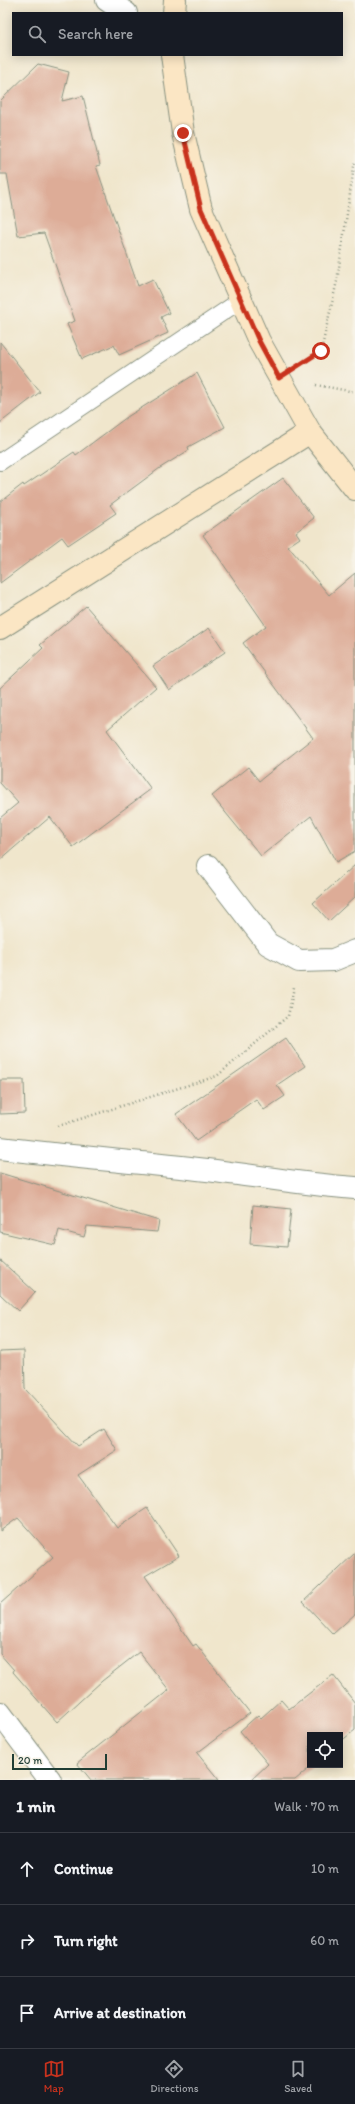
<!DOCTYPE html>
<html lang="en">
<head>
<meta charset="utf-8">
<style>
  body { margin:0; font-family:Itim,sans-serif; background:#20242c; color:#f1f3f6 }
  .controls { position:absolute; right:12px; bottom:12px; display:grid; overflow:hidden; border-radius:0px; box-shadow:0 2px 10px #0003 }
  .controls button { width:36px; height:36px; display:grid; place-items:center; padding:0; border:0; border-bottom:1px solid #363941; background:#171b24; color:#f1f3f6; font:20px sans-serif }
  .scale { position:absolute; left:12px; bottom:10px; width:95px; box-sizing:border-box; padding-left:4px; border:2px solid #1f3d34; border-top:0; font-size:11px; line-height:14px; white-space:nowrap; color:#1f3d34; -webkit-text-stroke:3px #f7f3e8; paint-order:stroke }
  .stop { position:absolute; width:12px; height:12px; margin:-9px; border:3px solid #c8321e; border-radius:50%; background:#fff }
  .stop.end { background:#c8321e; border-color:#fff; box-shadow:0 1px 4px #0008 }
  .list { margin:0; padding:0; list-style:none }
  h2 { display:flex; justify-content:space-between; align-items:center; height:52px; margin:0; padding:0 16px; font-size:17px }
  h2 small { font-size:13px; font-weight:400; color:#9ea1a6 }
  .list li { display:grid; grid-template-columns:26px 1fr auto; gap:12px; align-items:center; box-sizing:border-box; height:72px; padding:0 16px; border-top:1px solid #363941 }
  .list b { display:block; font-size:15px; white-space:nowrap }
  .list em { font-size:13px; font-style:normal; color:#9ea1a6 }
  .icon { flex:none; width:22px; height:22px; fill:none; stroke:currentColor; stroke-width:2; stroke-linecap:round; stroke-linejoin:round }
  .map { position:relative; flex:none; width:355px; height:1780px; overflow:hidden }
  .search { position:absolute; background:#171b24; box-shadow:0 2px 10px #0003; left:12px; right:12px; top:12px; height:44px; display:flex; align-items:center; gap:10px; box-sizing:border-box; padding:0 14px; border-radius:0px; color:#9ea1a6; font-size:15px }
  .sheet { height:268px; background:#171b24 }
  nav { display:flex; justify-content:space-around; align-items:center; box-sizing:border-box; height:56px; border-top:1px solid #363941; background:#171b24; font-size:11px; color:#9ea1a6 }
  nav a { display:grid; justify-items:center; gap:2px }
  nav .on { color:#c8321e }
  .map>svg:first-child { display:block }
  .building { fill:#ddac97 }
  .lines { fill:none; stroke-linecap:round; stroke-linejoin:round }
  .lane-casing { stroke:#889280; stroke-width:18 }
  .street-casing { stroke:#889280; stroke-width:24 }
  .secondary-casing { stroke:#889280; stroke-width:24 }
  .path { stroke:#889280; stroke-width:2.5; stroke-dasharray:1 3; stroke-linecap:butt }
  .lane { stroke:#fff; stroke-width:16 }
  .street { stroke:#fff; stroke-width:22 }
  .secondary { stroke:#fbe6c4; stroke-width:22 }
  .route { stroke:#c8321e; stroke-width:5 }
</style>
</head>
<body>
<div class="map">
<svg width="355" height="1780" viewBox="0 0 355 1780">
  <rect width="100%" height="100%" fill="#f7f3e8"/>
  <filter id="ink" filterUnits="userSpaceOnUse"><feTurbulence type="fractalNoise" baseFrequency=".025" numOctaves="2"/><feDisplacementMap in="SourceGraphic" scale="8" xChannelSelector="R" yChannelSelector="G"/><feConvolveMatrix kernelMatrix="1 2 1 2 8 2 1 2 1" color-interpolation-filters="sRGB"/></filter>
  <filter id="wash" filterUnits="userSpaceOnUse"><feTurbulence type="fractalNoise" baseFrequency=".012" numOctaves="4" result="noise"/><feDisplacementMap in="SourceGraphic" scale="16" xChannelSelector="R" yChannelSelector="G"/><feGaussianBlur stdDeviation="0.9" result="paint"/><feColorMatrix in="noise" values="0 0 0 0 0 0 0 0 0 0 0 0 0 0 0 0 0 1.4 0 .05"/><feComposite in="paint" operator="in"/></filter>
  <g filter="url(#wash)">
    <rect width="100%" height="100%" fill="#f0e6cc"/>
    <g id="blocks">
      <g class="building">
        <path d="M38,64L69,72L62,101L83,96L100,165L96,166L138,286L153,279L169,313L161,317L168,333L119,355L114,345L82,359L67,324L75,321L44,233L18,236L7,174H0V101Z"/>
        <path d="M0,342L40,392L0,423Z"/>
        <path d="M197,373L225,427L188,447L189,450L160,468L110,505L116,513L68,545L62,537L0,583V502L23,484L24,486L74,452L76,455L127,417Z"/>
        <path d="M283,478L314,518L296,532L300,538L288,546L329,595L355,573V851L336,862L311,816L261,856L212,796L248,767L259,781L313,738L243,643L266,626L203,535Z"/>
        <path d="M86,606L156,687L107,730L151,789L73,847L50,817L0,860V818L18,803L0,783V688L43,648L40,645Z"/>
        <path d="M209,628L225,652L169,690L153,666Z"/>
        <path d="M355,865V897L329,921L313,903Z"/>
        <path d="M286,1038L305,1066L277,1085L285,1096L264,1110L256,1099L196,1141L176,1114Z"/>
        <path d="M0,1080H24L25,1113L0,1114Z"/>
        <path d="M0,1173L159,1221L157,1232L87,1226L84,1237L59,1230L55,1245L0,1232Z"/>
        <path d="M253,1205L291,1209L287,1247L250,1244Z"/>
        <path d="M0,1260L35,1292L18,1311L0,1294Z"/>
        <path d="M24,1350L25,1389L78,1446L104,1429L117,1450L78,1475L117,1528L147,1508L179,1556L145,1576L193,1646L196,1644L250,1713L197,1753L219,1780H91L77,1763L169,1690L139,1652L102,1681L57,1722L13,1672L14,1670L0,1654V1604L53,1557L18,1518L0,1531V1351Z"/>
        <path d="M355,1553V1614L333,1634L303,1602Z"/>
        <path d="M333,1675L355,1703V1730L340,1742V1735H310V1765H313L295,1780H251L268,1764L240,1731L258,1715L261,1718L281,1700L289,1709Z"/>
      </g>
    </g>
  </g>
  <g filter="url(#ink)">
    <use href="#blocks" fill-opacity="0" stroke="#889280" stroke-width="1"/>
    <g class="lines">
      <defs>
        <path id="lane" d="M0,462L241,300"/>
        <g id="street">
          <path d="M107,0L126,13"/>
          <path d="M208,866L268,944L299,961L333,960L355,951"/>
          <path d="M0,1148C63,1156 126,1161 190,1168C245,1174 299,1184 355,1188"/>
          <path d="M0,1713L50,1780"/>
        </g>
        <g id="secondary">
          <path d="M174,13L175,0"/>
          <path d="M172,55L183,133L201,209L259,341L310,432L355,489"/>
          <path d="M0,628L310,432"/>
        </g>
      </defs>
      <use href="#lane" class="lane-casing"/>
      <use href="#street" class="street-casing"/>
      <use href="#secondary" class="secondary-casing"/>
      <g class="path">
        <path d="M303,363L321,351L337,281L355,160"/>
        <path d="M316,385L355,392"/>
        <path d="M58,1126L217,1076L288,1016L294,987"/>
      </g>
      <use href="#lane" class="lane"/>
      <use href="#street" class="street"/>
      <use href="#secondary" class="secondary"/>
    </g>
  </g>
  <g class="lines" filter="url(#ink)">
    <path class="route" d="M183,133L201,209L259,341L279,378L321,351"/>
  </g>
</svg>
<div class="controls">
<button><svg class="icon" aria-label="locate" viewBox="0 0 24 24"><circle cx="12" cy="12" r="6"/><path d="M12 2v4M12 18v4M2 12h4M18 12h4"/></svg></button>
</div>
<div class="scale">20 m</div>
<div class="stop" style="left:321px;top:351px"></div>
<div class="stop end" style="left:183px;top:133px"></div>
<div class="search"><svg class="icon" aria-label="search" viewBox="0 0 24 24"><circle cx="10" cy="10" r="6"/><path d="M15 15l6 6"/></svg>Search here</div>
</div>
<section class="sheet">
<h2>1 min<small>Walk · 70 m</small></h2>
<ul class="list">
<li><svg class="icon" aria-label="ahead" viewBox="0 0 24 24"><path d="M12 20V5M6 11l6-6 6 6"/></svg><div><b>Continue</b></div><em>10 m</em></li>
<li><svg class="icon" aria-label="right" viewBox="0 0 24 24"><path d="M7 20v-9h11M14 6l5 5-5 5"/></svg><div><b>Turn right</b></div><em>60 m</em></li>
<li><svg class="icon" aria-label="arrive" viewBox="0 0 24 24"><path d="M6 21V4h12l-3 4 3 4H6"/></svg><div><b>Arrive at destination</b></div></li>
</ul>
</section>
<nav>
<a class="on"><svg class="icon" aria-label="map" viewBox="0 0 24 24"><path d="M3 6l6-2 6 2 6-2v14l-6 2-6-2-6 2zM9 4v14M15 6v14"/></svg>Map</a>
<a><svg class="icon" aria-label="directions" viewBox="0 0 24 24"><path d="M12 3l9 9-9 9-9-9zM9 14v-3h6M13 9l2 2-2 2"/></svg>Directions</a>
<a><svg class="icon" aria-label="saved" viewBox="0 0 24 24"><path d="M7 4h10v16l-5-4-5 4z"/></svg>Saved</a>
</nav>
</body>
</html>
